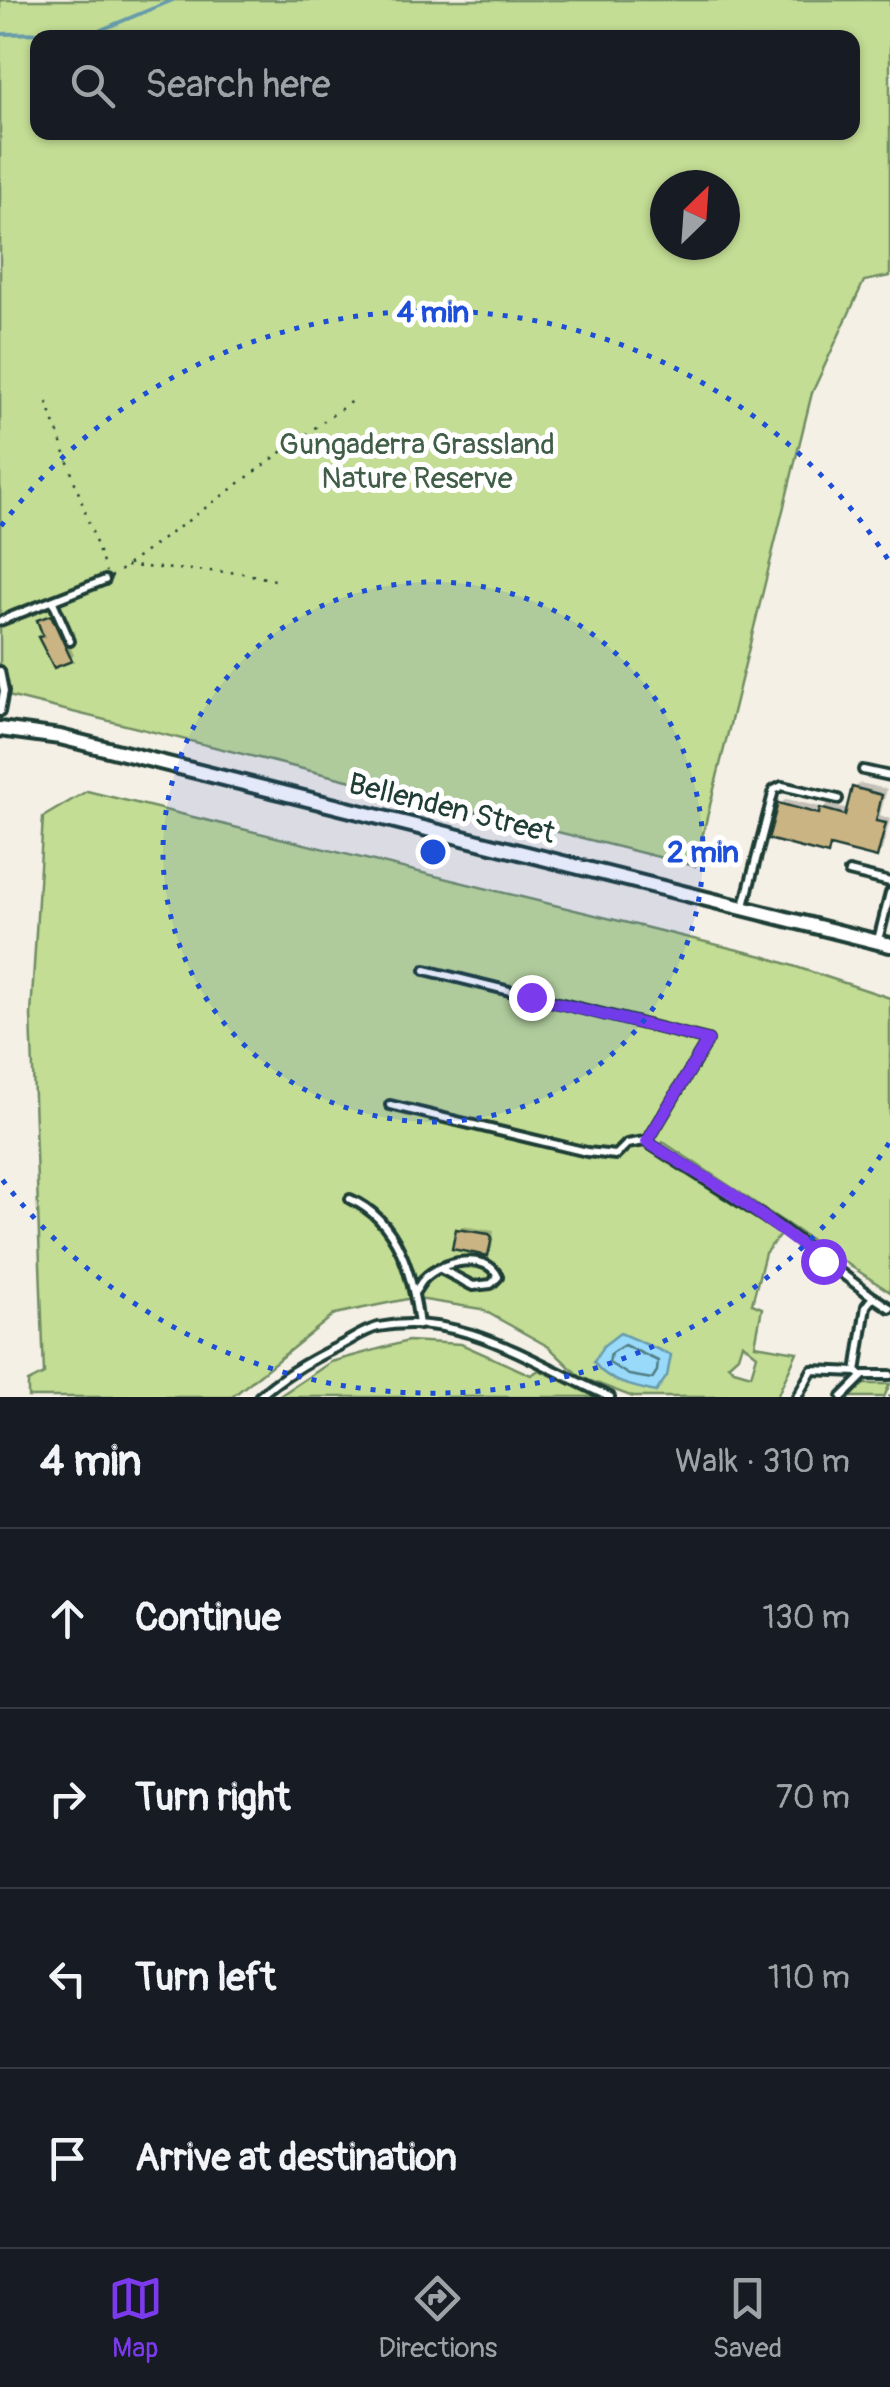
<!DOCTYPE html>
<html lang="en">
<head>
<meta charset="utf-8">
<style>
  body { margin:0; font-family:Pangolin,sans-serif; background:#242831; color:#f1f3f6 }
  .compass { position:absolute; left:650px; top:170px; width:90px; height:90px; border-radius:50%; background:#171b24; box-shadow:0 2px 8px #0004; rotate:25deg }
  .stop { position:absolute; width:30px; height:30px; margin:-22px; border:8px solid #7c3aed; border-radius:50%; background:#fff }
  .stop.end { background:#7c3aed; border-color:#fff; box-shadow:0 2px 10px #0008 }
  .list { margin:0; padding:0; list-style:none }
  h2 { display:flex; justify-content:space-between; align-items:center; height:130px; margin:0; padding:0 40px; font-size:42px }
  h2 small { font-size:32px; font-weight:400; color:#9ea1a6 }
  .list li { display:grid; grid-template-columns:65px 1fr auto; gap:30px; align-items:center; box-sizing:border-box; height:180px; padding:0 40px; border-top:2px solid #363941 }
  .list b { display:block; font-size:38px; white-space:nowrap }
  .list em { font-size:32px; font-style:normal; color:#9ea1a6 }
  .icon { flex:none; width:55px; height:55px; fill:none; stroke:currentColor; stroke-width:2; stroke-linecap:round; stroke-linejoin:round }
  .map { position:relative; flex:none; width:890px; height:1397px; overflow:hidden }
  .search { position:absolute; background:#171b24; box-shadow:0 2px 8px #0004; left:30px; right:30px; top:30px; height:110px; display:flex; align-items:center; gap:25px; box-sizing:border-box; padding:0 35px; border-radius:20px; color:#9ea1a6; font-size:38px }
  .sheet { height:850px; background:#171b24 }
  nav { display:flex; justify-content:space-around; align-items:center; box-sizing:border-box; height:140px; border-top:2px solid #363941; background:#171b24; font-size:28px; color:#9ea1a6 }
  nav a { display:grid; justify-items:center; gap:5px }
  nav .on { color:#7c3aed }
  .map>svg:first-child { display:block }
  .green { fill:#c3dd94; stroke:#718d64; stroke-width:2.5; fill-rule:evenodd }
  .water { fill:#99dafb; stroke:#689bab; stroke-width:2.5 }
  .shadow { fill:#0003 }
  .lines { fill:none; stroke-linecap:round; stroke-linejoin:round }
  .shore { stroke:#507c84; stroke-width:2.5 }
  .stream { stroke:#689bab; stroke-width:4 }
  .building { fill:#cbb483; stroke:#1f3d34; stroke-width:2.5 }
  .lane-casing { stroke:#1f3d34; stroke-width:14 }
  .street-casing { stroke:#1f3d34; stroke-width:20 }
  .path { stroke:#1f3d34; stroke-width:2.5; stroke-dasharray:2.5 8; stroke-linecap:butt }
  .lane { stroke:#fff; stroke-width:6 }
  .street { stroke:#fff; stroke-width:12 }
  .route { stroke:#7c3aed; stroke-width:12 }
  .ring { fill:none; stroke:#1d4ed8; stroke-width:5; stroke-dasharray:5 10 }
  .labels { text-anchor:middle; stroke-width:10; stroke-linejoin:round; paint-order:stroke }
  .park-label { font-size:30px; fill:#405d47; stroke:#fff }
  .street-label { font-size:30px; fill:#1f3d34; stroke:#fff }
  .centre { fill:#1d4ed8; stroke:#fff; stroke-width:5 }
  .ring-label { font-size:30px; text-anchor:middle; font-weight:bold; fill:#1d4ed8; stroke:#fff; stroke-width:10; stroke-linejoin:round; paint-order:stroke }
</style>
</head>
<body>
<div class="map">
<svg width="890" height="1397" viewBox="0 0 890 1397">
  <rect width="100%" height="100%" fill="#f5f0e6"/>
  <filter id="ink" filterUnits="userSpaceOnUse"><feTurbulence type="fractalNoise" baseFrequency=".01" numOctaves="2"/><feDisplacementMap in="SourceGraphic" scale="20" xChannelSelector="R" yChannelSelector="G"/><feConvolveMatrix kernelMatrix="1 2 1 2 8 2 1 2 1" color-interpolation-filters="sRGB"/></filter>
  <g filter="url(#ink)">
    <g class="green">
      <path d="M0,0H890V276L864,281L812,393L695,866L0,694ZM38,38H852V132H38ZM665,185H725V245H665Z"/>
      <path d="M87,791L763,956L890,998V1292L663,1142L658,1151L781,1234L765,1253L752,1304L762,1308L755,1345L797,1352L777,1397H633L580,1377L549,1347L481,1309L412,1298L335,1314L232,1397H28V1382L44,1374L31,1015L43,817ZM742,1343L757,1355L751,1375L734,1370L728,1365L738,1356Z"/>
      <path d="M408,1341L461,1344L531,1375L539,1370L600,1397H278L331,1362Z"/>
      <path d="M863,1384H890L884,1397H851Z"/>
    </g>
    <path class="water" d="M620,1333L671,1355L667,1376L656,1392C634,1387 606,1382 594,1362L603,1346Z"/>
    <g class="shadow">
      <path d="M55,613L74,655L70,659L45,634L40,621Z"/>
      <path d="M860,783L887,789L880,815L890,819L882,850L876,856L834,845L827,852L780,804L786,799L824,808L828,804L849,809L855,788Z"/>
      <path d="M462,1226L494,1231L492,1249L488,1253L458,1230Z"/>
    </g>
    <g class="lines">
      <path class="shore" d="M624,1345L658,1361L657,1371L652,1379L629,1375L609,1363L611,1353Z"/>
      <path class="stream" d="M0,34L96,32L173,0"/>
    </g>
    <g class="building">
      <path d="M51,615L72,661L54,668L38,637L43,636L37,620Z"/>
      <path d="M852,787L882,795L876,821L886,823L877,858L830,846L828,855L768,839L778,803L819,814L820,808L845,815Z"/>
      <path d="M456,1229L489,1234L492,1237L488,1256L452,1249Z"/>
    </g>
    <g class="lines">
      <defs>
        <g id="lane">
          <path d="M53,602L70,641"/>
          <path d="M0,621L105,580"/>
          <path d="M0,671L4,691L0,712"/>
          <path d="M863,770L890,776"/>
          <path d="M849,872L890,882"/>
          <path d="M744,906L774,790L782,786L838,799"/>
          <path d="M878,940L890,893"/>
          <path d="M425,970L708,1040L647,1142"/>
          <path d="M390,1105L587,1152L616,1155L627,1144L645,1141L784,1230L873,1297"/>
          <path d="M350,1199C399,1220 413,1277 419,1325"/>
          <path d="M414,1293C418,1288 420,1283 424,1279C441,1261 487,1251 498,1277L491,1284L473,1286L441,1269"/>
          <path d="M856,1372L866,1306L873,1297L890,1308"/>
          <path d="M259,1397C282,1376 308,1361 337,1347C350,1341 364,1330 378,1327C463,1310 536,1365 610,1397"/>
          <path d="M797,1397L812,1370L857,1372L862,1376"/>
          <path d="M842,1397L864,1375H890"/>
        </g>
        <path id="street" d="M0,729L60,737L890,945"/>
      </defs>
      <use href="#lane" class="lane-casing"/>
      <use href="#street" class="street-casing"/>
      <g class="path">
        <path d="M47,402L106,572"/>
        <path d="M126,566L242,573L275,580"/>
        <path d="M111,577L353,400"/>
        <path d="M889,1397L890,1396"/>
      </g>
      <use href="#lane" class="lane"/>
      <use href="#street" class="street"/>
    </g>
  </g>
  <g class="lines" filter="url(#ink)">
    <path class="route" d="M531,997L708,1040L647,1142L732,1194L823,1261"/>
  </g>
  <circle cx="433" cy="852" r="270" fill="#1d4ed8" fill-opacity=".12"/>
  <g class="ring">
    <circle cx="433" cy="852" r="270"/>
    <path d="M889 1143A541 541 0 0 1 1 1178M1 526A541 541 0 0 1 889 561"/>
  </g>
  <g class="labels">
    <g class="park-label">
      <text x="417" y="454">Gungaderra Grassland<tspan x="417" dy="34">Nature Reserve</tspan></text>
    </g>
    <g class="street-label">
      <text transform="translate(452 808) rotate(14)" y="10">Bellenden Street</text>
    </g>
  </g>
  <circle cx="433" cy="852" r="15" class="centre"/>
  <g class="ring-label">
    <text x="433" y="322">4 min</text>
    <text x="703" y="862">2 min</text>
  </g>
</svg>
<svg class="compass" viewBox="-18 -18 36 36"><path d="M0-13l5 13h-10z" fill="#e53935"/><path d="M0 13l5-13h-10z" fill="#9ea1a6"/></svg>
<div class="stop" style="left:823px;top:1261px"></div>
<div class="stop end" style="left:531px;top:997px"></div>
<div class="search"><svg class="icon" aria-label="search" viewBox="0 0 24 24"><circle cx="10" cy="10" r="6"/><path d="M15 15l6 6"/></svg>Search here</div>
</div>
<section class="sheet">
<h2>4 min<small>Walk · 310 m</small></h2>
<ul class="list">
<li><svg class="icon" aria-label="ahead" viewBox="0 0 24 24"><path d="M12 20V5M6 11l6-6 6 6"/></svg><div><b>Continue</b></div><em>130 m</em></li>
<li><svg class="icon" aria-label="right" viewBox="0 0 24 24"><path d="M7 20v-9h11M14 6l5 5-5 5"/></svg><div><b>Turn right</b></div><em>70 m</em></li>
<li><svg class="icon" aria-label="left" viewBox="0 0 24 24"><path d="M17 20v-9H6M10 6l-5 5 5 5"/></svg><div><b>Turn left</b></div><em>110 m</em></li>
<li><svg class="icon" aria-label="arrive" viewBox="0 0 24 24"><path d="M6 21V4h12l-3 4 3 4H6"/></svg><div><b>Arrive at destination</b></div></li>
</ul>
</section>
<nav>
<a class="on"><svg class="icon" aria-label="map" viewBox="0 0 24 24"><path d="M3 6l6-2 6 2 6-2v14l-6 2-6-2-6 2zM9 4v14M15 6v14"/></svg>Map</a>
<a><svg class="icon" aria-label="directions" viewBox="0 0 24 24"><path d="M12 3l9 9-9 9-9-9zM9 14v-3h6M13 9l2 2-2 2"/></svg>Directions</a>
<a><svg class="icon" aria-label="saved" viewBox="0 0 24 24"><path d="M7 4h10v16l-5-4-5 4z"/></svg>Saved</a>
</nav>
</body>
</html>
